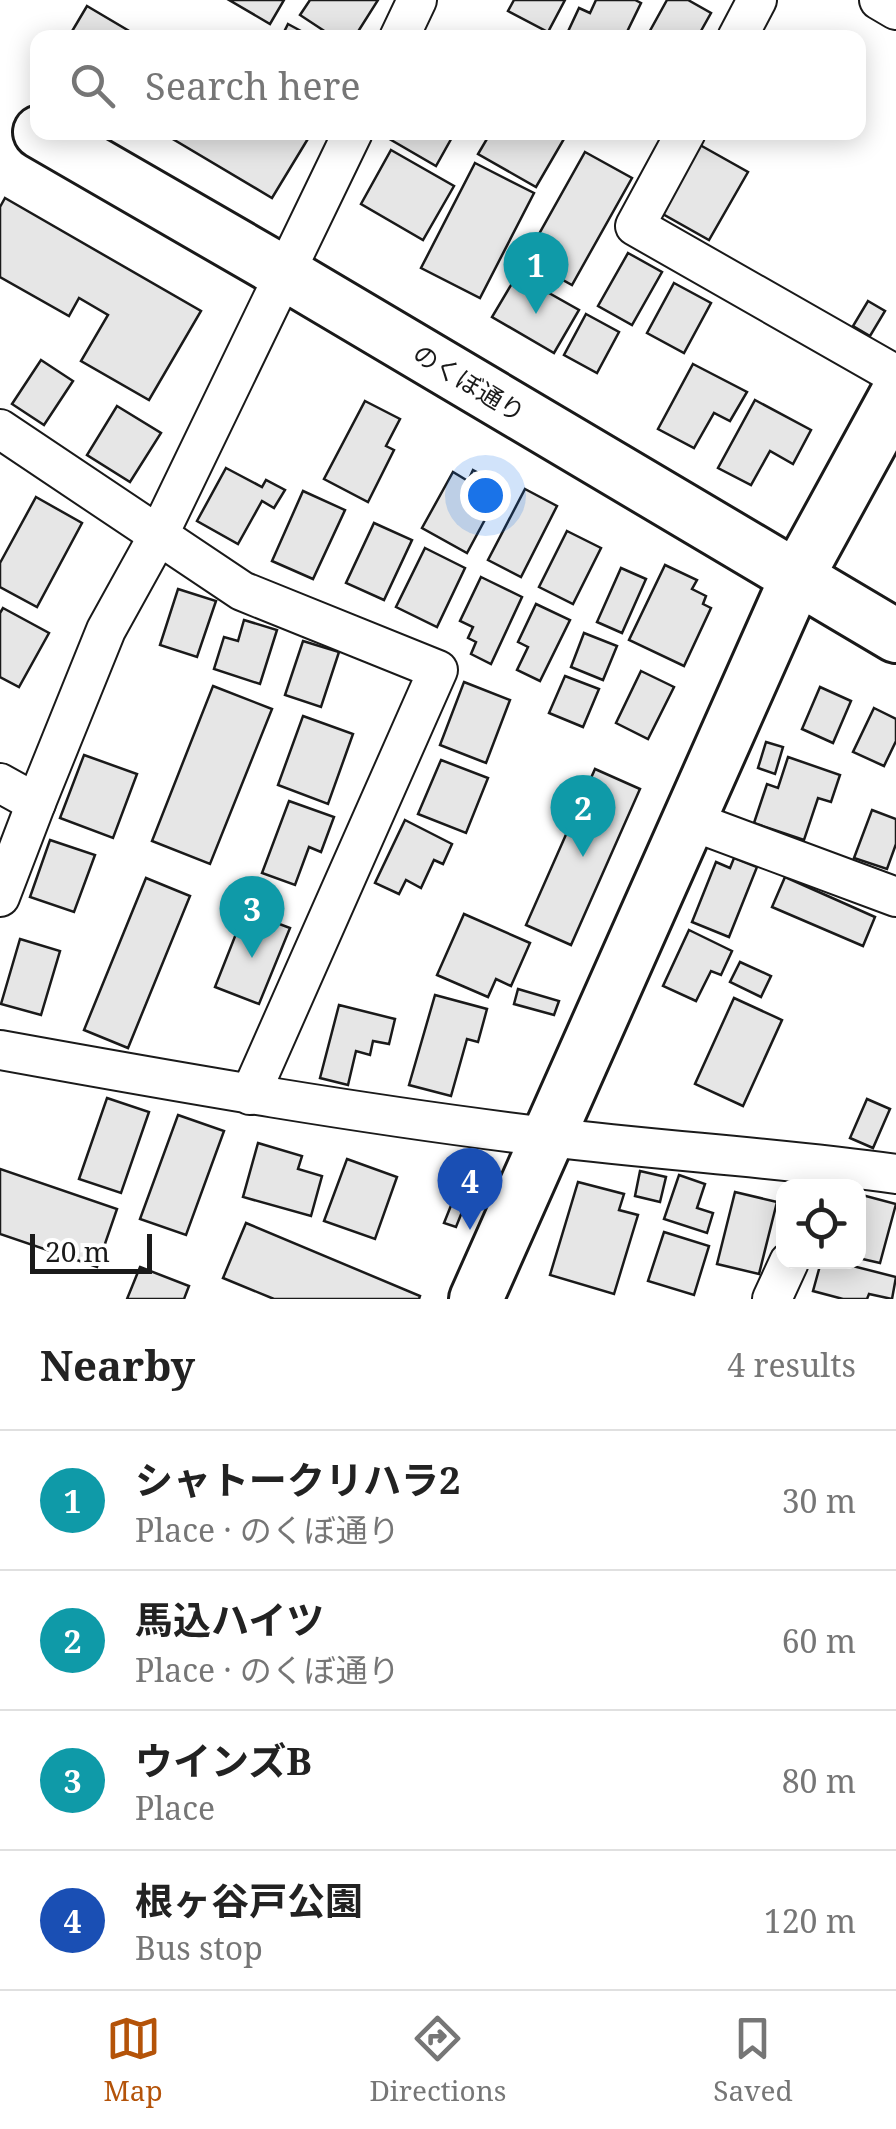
<!DOCTYPE html>
<html lang="en">
<head>
<meta charset="utf-8">
<style>
  body { margin:0; font-family:"Noto Serif","Noto Sans JP",serif; background:#f2f2f2; color:#222 }
  .controls { position:absolute; right:30px; bottom:30px; display:grid; overflow:hidden; border-radius:20px; box-shadow:0 5px 25px #0003 }
  .controls button { width:90px; height:90px; display:grid; place-items:center; padding:0; border:0; border-bottom:2px solid #e0e0e0; background:#fff; color:#222; font:50px sans-serif }
  .scale { position:absolute; left:30px; bottom:25px; width:122px; box-sizing:border-box; padding-left:10px; border:5px solid #1a1a1a; border-top:0; font-size:28px; line-height:35px; white-space:nowrap; color:#1a1a1a; -webkit-text-stroke:8px #fff; paint-order:stroke }
  .you { position:absolute; left:485px; top:495px; width:35px; height:35px; margin:-25px; border:8px solid #fff; border-radius:50%; background:#1a73e8; box-shadow:0 0 0 15px #1a73e833 }
  .badge { display:grid; place-items:center; width:65px; height:65px; border-radius:50%; background:#b45309; color:#fff; font-size:32px; font-weight:700 }
  .pin { position:absolute; translate:-50% -82px; filter:drop-shadow(0 2px 5px #0008) }
  .pin::after { content:''; position:absolute; top:52px; width:35px; height:30px; background:inherit; clip-path:polygon(0 0,100% 0,50% 100%) }
  .list { margin:0; padding:0; list-style:none }
  h2 { display:flex; justify-content:space-between; align-items:center; height:130px; margin:0; padding:0 40px; font-size:42px }
  h2 small { font-size:32px; font-weight:400; color:#767676 }
  .list li { display:grid; grid-template-columns:65px 1fr auto; gap:30px; align-items:center; box-sizing:border-box; height:140px; padding:0 40px; border-top:2px solid #e0e0e0 }
  .list b { display:block; font-size:38px; white-space:nowrap }
  .list p { margin:0; font-size:32px; white-space:nowrap; color:#767676 }
  .list em { font-size:32px; font-style:normal; color:#767676 }
  .icon { flex:none; width:55px; height:55px; fill:none; stroke:currentColor; stroke-width:2; stroke-linecap:round; stroke-linejoin:round }
  .map { position:relative; flex:none; width:896px; height:1299px; overflow:hidden }
  .search { position:absolute; background:#fff; box-shadow:0 5px 25px #0003; left:30px; right:30px; top:30px; height:110px; display:flex; align-items:center; gap:25px; box-sizing:border-box; padding:0 35px; border-radius:20px; color:#767676; font-size:38px }
  .sheet { height:690px; background:#fff }
  nav { display:flex; justify-content:space-around; align-items:center; box-sizing:border-box; height:140px; border-top:2px solid #e0e0e0; background:#fff; font-size:28px; color:#767676 }
  nav a { display:grid; justify-items:center; gap:5px }
  nav .on { color:#b45309 }
  .map>svg:first-child { display:block }
  .building { fill:#e6e6e6; stroke:#1a1a1a; stroke-width:2.5 }
  .lines { fill:none; stroke-linecap:round; stroke-linejoin:round }
  .street-casing { stroke:#1a1a1a; stroke-width:42 }
  .secondary-casing { stroke:#1a1a1a; stroke-width:58 }
  .street { stroke:#fff; stroke-width:38 }
  .secondary { stroke:#fff; stroke-width:52 }
  .labels { text-anchor:middle; stroke-width:8; stroke-linejoin:round; paint-order:stroke }
  .street-label { font-size:25px; fill:#1a1a1a; stroke:#fff }
</style>
</head>
<body>
<div class="map">
<svg width="896" height="1299" viewBox="0 0 896 1299">
  <rect width="100%" height="100%" fill="#fff"/>
  <g class="building">
    <path d="M229,0H284L270,24Z"/>
    <path d="M310,0H378L354,38H335L300,15Z"/>
    <path d="M514,0H565L548,32L508,11Z"/>
    <path d="M596,0H635L641,3L624,38H565L579,8L590,13Z"/>
    <path d="M667,0H688L711,13L697,38H646Z"/>
    <path d="M87,6L141,38H68Z"/>
    <path d="M288,24L314,38H281Z"/>
    <path d="M161,132H302L309,137L272,198Z"/>
    <path d="M388,132H455L436,166L386,137Z"/>
    <path d="M491,132H568L536,187L478,154Z"/>
    <path d="M700,145L748,172L709,240L661,213Z"/>
    <path d="M391,150L454,186L423,240L361,204Z"/>
    <path d="M585,152L632,178L572,285L525,259Z"/>
    <path d="M475,163L534,193L480,298L421,268Z"/>
    <path d="M5,198L201,311L149,400L81,361L108,315L79,298L69,316L0,277V207Z"/>
    <path d="M628,253L662,272L632,325L598,306Z"/>
    <path d="M517,275L579,310L554,353L492,317Z"/>
    <path d="M674,283L711,303L684,353L647,333Z"/>
    <path d="M868,301L885,311L870,336L853,326Z"/>
    <path d="M586,314L619,332L597,373L564,355Z"/>
    <path d="M41,360L73,381L44,425L12,404Z"/>
    <path d="M693,364L747,392L730,421L714,413L694,448L658,429Z"/>
    <path d="M755,400L811,430L793,464L770,451L751,485L718,468Z"/>
    <path d="M365,401L400,419L386,446L394,450L368,502L324,479Z"/>
    <path d="M117,406L161,433L130,482L87,455Z"/>
    <path d="M226,468L262,487L266,480L285,490L274,508L262,501L238,544L197,521Z"/>
    <path d="M473,470L503,486L467,553L422,528L453,472L468,481Z"/>
    <path d="M525,489L557,506L521,577L488,560Z"/>
    <path d="M303,491L345,510L313,579L272,561Z"/>
    <path d="M36,497L82,523L37,607L0,587V563Z"/>
    <path d="M374,523L412,540L384,600L346,583Z"/>
    <path d="M567,531L601,548L573,604L539,587Z"/>
    <path d="M425,548L465,568L437,627L396,607Z"/>
    <path d="M665,565L697,580L692,589L706,596L703,604L711,608L684,666L629,640Z"/>
    <path d="M621,568L646,579L622,633L597,622Z"/>
    <path d="M481,577L522,597L491,664L471,654L476,642L468,638L473,627L460,621Z"/>
    <path d="M178,589L216,601L197,657L160,645Z"/>
    <path d="M536,604L570,620L540,681L517,670L528,647L518,642Z"/>
    <path d="M3,608L49,633L19,687L0,677V613Z"/>
    <path d="M244,620L277,630L260,684L214,669L224,637L238,641Z"/>
    <path d="M584,633L617,646L603,680L571,667Z"/>
    <path d="M303,641L339,652L321,707L285,695Z"/>
    <path d="M641,671L674,687L648,739L616,723Z"/>
    <path d="M565,676L599,689L583,727L549,713Z"/>
    <path d="M464,682L510,700L486,763L440,745Z"/>
    <path d="M213,686L272,709L210,864L152,841Z"/>
    <path d="M820,687L851,701L833,743L802,729Z"/>
    <path d="M874,708L896,719V741L884,766L853,752Z"/>
    <path d="M303,716L353,734L328,804L278,785Z"/>
    <path d="M766,742L783,747L775,774L758,768Z"/>
    <path d="M84,755L137,774L113,838L60,818Z"/>
    <path d="M788,757L840,775L831,802L818,798L804,840L754,823L767,784L778,788Z"/>
    <path d="M441,760L488,778L466,833L418,814Z"/>
    <path d="M595,769L640,789L571,945L526,925Z"/>
    <path d="M289,801L334,817L321,852L309,847L295,885L262,873Z"/>
    <path d="M872,810L896,819V844L887,869L854,858Z"/>
    <path d="M405,820L452,844L443,864L434,860L421,888L406,880L399,894L375,883Z"/>
    <path d="M50,840L95,855L74,912L30,897Z"/>
    <path d="M734,858L757,867L729,937L692,922L716,862L730,868Z"/>
    <path d="M785,877L875,917L863,946L772,907Z"/>
    <path d="M146,878L190,896L128,1048L84,1030Z"/>
    <path d="M245,911L290,928L259,1004L215,987Z"/>
    <path d="M464,914L530,943L511,986L496,979L488,997L437,975Z"/>
    <path d="M689,930L732,951L721,975L711,971L696,1001L663,986Z"/>
    <path d="M20,939L60,951L41,1015L1,1004Z"/>
    <path d="M740,962L771,976L761,997L730,982Z"/>
    <path d="M518,989L559,1001L554,1015L514,1004Z"/>
    <path d="M435,995L487,1009L478,1042L467,1039L451,1096L409,1085Z"/>
    <path d="M734,998L782,1020L743,1106L695,1084Z"/>
    <path d="M339,1005L395,1019L389,1044L373,1041L370,1055L356,1051L348,1085L320,1078Z"/>
    <path d="M107,1098L149,1112L121,1193L79,1179Z"/>
    <path d="M867,1099L890,1109L873,1148L850,1138Z"/>
    <path d="M178,1115L224,1131L186,1235L140,1219Z"/>
    <path d="M258,1143L302,1156L298,1169L322,1176L311,1216L243,1197Z"/>
    <path d="M347,1159L397,1177L375,1239L324,1221Z"/>
    <path d="M0,1169L117,1209L97,1267L0,1234Z"/>
    <path d="M640,1171L666,1177L660,1202L635,1196Z"/>
    <path d="M464,1173L476,1177L456,1227L444,1223Z"/>
    <path d="M679,1175L705,1184L697,1208L713,1213L707,1233L664,1219Z"/>
    <path d="M578,1182L624,1194L619,1210L638,1215L614,1294L550,1275Z"/>
    <path d="M735,1192L777,1202L759,1274L717,1264Z"/>
    <path d="M862,1195L896,1204L880,1263L858,1258V1207Z"/>
    <path d="M246,1223L420,1296L419,1299H274L223,1278Z"/>
    <path d="M664,1232L709,1246L694,1295L648,1281Z"/>
    <path d="M821,1262H837L896,1277L892,1299L869,1294L867,1299H843L813,1291Z"/>
    <path d="M140,1267L189,1286L184,1299H127Z"/>
  </g>
  <g class="lines">
    <defs>
      <g id="street">
        <path d="M879,0L896,10"/>
        <path d="M399,38L417,0"/>
        <path d="M737,38L757,0"/>
        <path d="M686,132L635,226L896,375"/>
        <path d="M0,429L242,591L438,670L250,1095"/>
        <path d="M0,783L36,803"/>
        <path d="M689,820L896,897"/>
        <path d="M0,897L36,803L106,630L158,536L353,132"/>
        <path d="M0,1050C182,1083 364,1115 548,1137C664,1151 780,1158 896,1174"/>
        <path d="M772,1299L789,1262"/>
      </g>
      <g id="secondary">
        <path d="M40,132L284,273L896,636"/>
        <path d="M476,1299L797,577L896,396"/>
      </g>
    </defs>
    <use href="#street" class="street-casing"/>
    <use href="#secondary" class="secondary-casing"/>
    <use href="#street" class="street"/>
    <use href="#secondary" class="secondary"/>
  </g>
  <g class="labels">
    <g class="street-label">
      <text transform="translate(469 383) rotate(31)" y="9">のくぼ通り</text>
    </g>
  </g>
</svg>
<div class="controls">
<button><svg class="icon" aria-label="locate" viewBox="0 0 24 24"><circle cx="12" cy="12" r="6"/><path d="M12 2v4M12 18v4M2 12h4M18 12h4"/></svg></button>
</div>
<div class="scale">20 m</div>
<div class="you"></div>
<div class="pin badge" style="left:536px;top:314px;background:#0f9aa8">1</div>
<div class="pin badge" style="left:583px;top:857px;background:#0f9aa8">2</div>
<div class="pin badge" style="left:252px;top:958px;background:#0f9aa8">3</div>
<div class="pin badge" style="left:470px;top:1230px;background:#1a4fb4">4</div>
<div class="search"><svg class="icon" aria-label="search" viewBox="0 0 24 24"><circle cx="10" cy="10" r="6"/><path d="M15 15l6 6"/></svg>Search here</div>
</div>
<section class="sheet">
<h2>Nearby<small>4 results</small></h2>
<ul class="list">
<li><span class="badge" style="background:#0f9aa8">1</span><div><b>シャトークリハラ2</b><p>Place · のくぼ通り</p></div><em>30 m</em></li>
<li><span class="badge" style="background:#0f9aa8">2</span><div><b>馬込ハイツ</b><p>Place · のくぼ通り</p></div><em>60 m</em></li>
<li><span class="badge" style="background:#0f9aa8">3</span><div><b>ウインズB</b><p>Place</p></div><em>80 m</em></li>
<li><span class="badge" style="background:#1a4fb4">4</span><div><b>根ヶ谷戸公園</b><p>Bus stop</p></div><em>120 m</em></li>
</ul>
</section>
<nav>
<a class="on"><svg class="icon" aria-label="map" viewBox="0 0 24 24"><path d="M3 6l6-2 6 2 6-2v14l-6 2-6-2-6 2zM9 4v14M15 6v14"/></svg>Map</a>
<a><svg class="icon" aria-label="directions" viewBox="0 0 24 24"><path d="M12 3l9 9-9 9-9-9zM9 14v-3h6M13 9l2 2-2 2"/></svg>Directions</a>
<a><svg class="icon" aria-label="saved" viewBox="0 0 24 24"><path d="M7 4h10v16l-5-4-5 4z"/></svg>Saved</a>
</nav>
</body>
</html>
